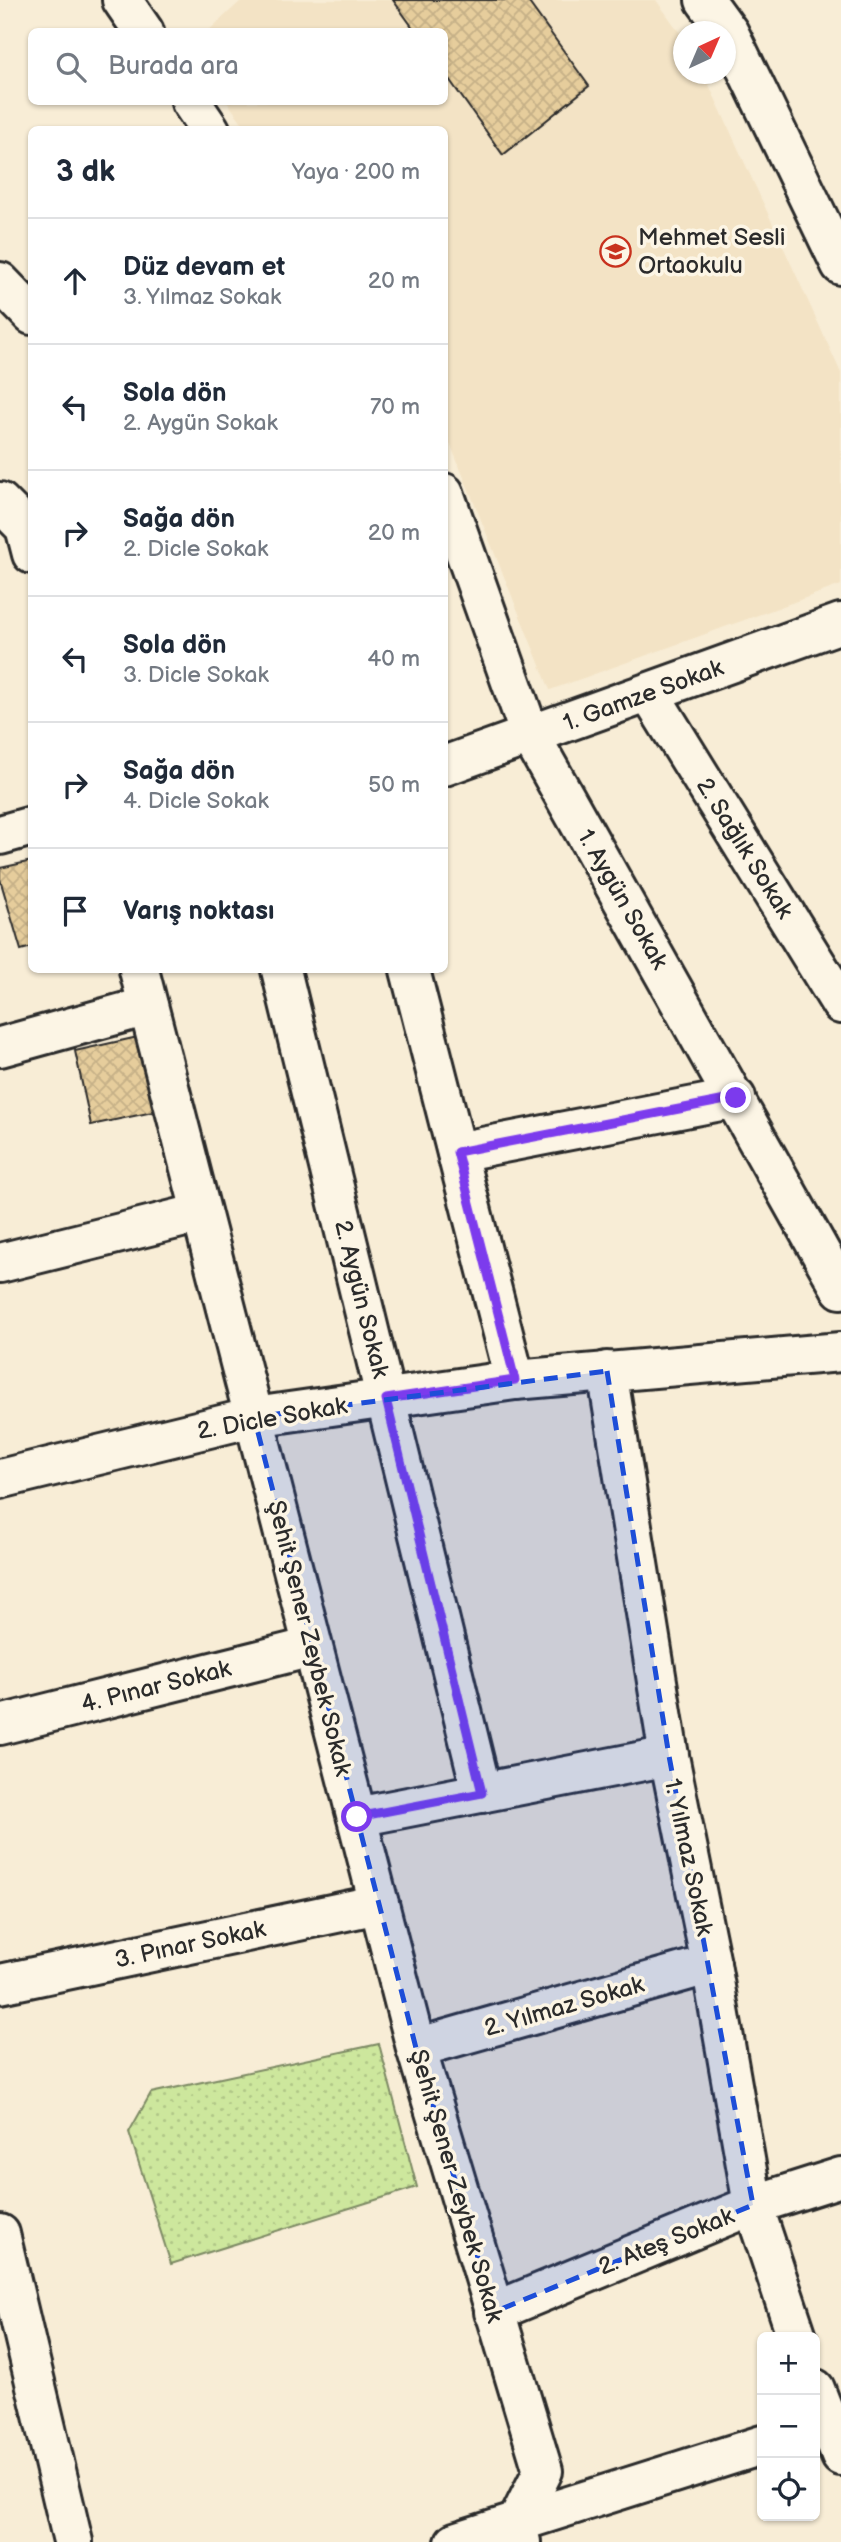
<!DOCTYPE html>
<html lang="tr">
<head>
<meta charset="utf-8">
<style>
  body { margin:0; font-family:"Balsamiq Sans",sans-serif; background:#f6f6f7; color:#1f2937 }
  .controls { position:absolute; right:21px; bottom:21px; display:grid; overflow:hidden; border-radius:10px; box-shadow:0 2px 5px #0004 }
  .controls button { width:63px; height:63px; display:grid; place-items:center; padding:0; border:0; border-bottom:2px solid #e0e1e3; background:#fff; color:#1f2937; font:35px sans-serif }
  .compass { position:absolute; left:673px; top:21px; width:63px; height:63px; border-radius:50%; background:#fff; box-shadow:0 2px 5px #0004; rotate:44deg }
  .stop { position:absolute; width:21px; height:21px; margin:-16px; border:5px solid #7c3aed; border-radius:50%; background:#fff }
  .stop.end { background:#7c3aed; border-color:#fff; box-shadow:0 2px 7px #0008 }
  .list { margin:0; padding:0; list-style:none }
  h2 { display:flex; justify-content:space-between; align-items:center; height:91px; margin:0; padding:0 28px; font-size:30px }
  h2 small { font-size:23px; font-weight:400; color:#747a83 }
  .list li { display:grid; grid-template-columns:46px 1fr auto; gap:21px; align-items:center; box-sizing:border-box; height:126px; padding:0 28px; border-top:2px solid #e0e1e3 }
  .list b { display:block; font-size:26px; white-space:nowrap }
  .list p { margin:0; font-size:23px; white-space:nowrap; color:#747a83 }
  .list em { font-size:23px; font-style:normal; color:#747a83 }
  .icon { flex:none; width:38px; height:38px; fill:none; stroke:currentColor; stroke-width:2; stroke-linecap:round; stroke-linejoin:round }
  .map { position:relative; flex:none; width:841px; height:2542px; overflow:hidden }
  .search { position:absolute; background:#fff; box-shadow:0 2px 5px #0004; left:28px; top:28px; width:420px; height:77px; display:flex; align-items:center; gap:18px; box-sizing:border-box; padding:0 24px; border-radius:10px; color:#747a83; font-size:26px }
  .panel { position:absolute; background:#fff; box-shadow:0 2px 5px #0004; left:28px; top:126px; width:420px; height:847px; border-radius:10px }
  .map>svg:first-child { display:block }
  .built { fill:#f3e3c5 }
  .park { fill:url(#park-dots); stroke:#7c8964; stroke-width:2 }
  .building { fill:url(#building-cross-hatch); stroke:#2b2b2b; stroke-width:2 }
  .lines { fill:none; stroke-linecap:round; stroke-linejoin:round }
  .minor-casing { stroke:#2b2b2b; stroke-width:44 }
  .minor { stroke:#fcf5e5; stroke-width:38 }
  .route { stroke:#7c3aed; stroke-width:9 }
  .marked { fill:#1d4ed8; fill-opacity:0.2; stroke:#1d4ed8; stroke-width:5; stroke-dasharray:14 9; stroke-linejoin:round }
  .labels { text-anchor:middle; stroke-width:7; stroke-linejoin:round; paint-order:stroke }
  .poi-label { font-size:24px; fill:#2b2b2b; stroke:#fcf5e5; text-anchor:start }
  .street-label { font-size:24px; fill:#2b2b2b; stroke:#fcf5e5 }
</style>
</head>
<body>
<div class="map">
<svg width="841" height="2542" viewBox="0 0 841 2542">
  <defs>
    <pattern id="park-dots" width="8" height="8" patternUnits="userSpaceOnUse" patternTransform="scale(1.75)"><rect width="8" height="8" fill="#cde79d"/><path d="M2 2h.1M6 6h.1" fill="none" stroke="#b0c687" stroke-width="1.8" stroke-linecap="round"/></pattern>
    <pattern id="building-cross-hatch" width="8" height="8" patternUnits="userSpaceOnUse" patternTransform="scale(1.75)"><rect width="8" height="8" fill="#e6cd9c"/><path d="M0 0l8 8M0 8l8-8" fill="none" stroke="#c5b087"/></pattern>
  </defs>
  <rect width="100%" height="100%" fill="#f8edd6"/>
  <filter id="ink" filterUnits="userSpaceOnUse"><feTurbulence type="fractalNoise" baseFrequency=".0143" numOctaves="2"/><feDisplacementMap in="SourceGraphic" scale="14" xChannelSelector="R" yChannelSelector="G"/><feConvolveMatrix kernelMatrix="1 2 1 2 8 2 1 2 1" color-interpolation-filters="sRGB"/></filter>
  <g filter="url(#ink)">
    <path class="built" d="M242,0H656L683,37L684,74H704L841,373V585L550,690L445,431L444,130L247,129L227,102H444V32H207Z"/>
    <path class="park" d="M379,2044L417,2187L171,2264L129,2132L151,2093Z"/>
    <g class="building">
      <path d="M393,0H527L589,86L503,155L444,72V32H416Z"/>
      <path d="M32,861V947L21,950L0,879V868Z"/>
      <path d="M138,1037L153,1112L91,1125L75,1051Z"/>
    </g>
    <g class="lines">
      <defs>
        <g id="minor">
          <path d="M122,0L144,32"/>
          <path d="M705,0L729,33L841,265"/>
          <path d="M191,102L210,130"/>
          <path d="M0,282L32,315"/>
          <path d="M444,493L530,735L841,1289"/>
          <path d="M0,502L25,527L32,554"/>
          <path d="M649,693L841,1004"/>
          <path d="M444,766L841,623"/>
          <path d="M0,835L32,826"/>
          <path d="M139,970L416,2048L543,2471L516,2525L521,2542"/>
          <path d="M281,970L482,1793"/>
          <path d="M410,970L515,1380"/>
          <path d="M0,1047L148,1006"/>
          <path d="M457,1152L736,1098"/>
          <path d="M0,1263L201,1213"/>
          <path d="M607,1371L669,1756L711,1964L753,2205L797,2337"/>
          <path d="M0,1479L254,1417L515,1380L841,1352"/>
          <path d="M0,1725L312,1647"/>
          <path d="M357,1817L669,1756"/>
          <path d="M0,1984L379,1904"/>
          <path d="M416,2048L711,1964"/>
          <path d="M0,2234L73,2542"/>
          <path d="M494,2312L753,2205L841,2177"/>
          <path d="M815,2389L841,2456"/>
          <path d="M455,2542L762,2445"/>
        </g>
      </defs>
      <use href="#minor" class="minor-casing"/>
      <use href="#minor" class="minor"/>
    </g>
  </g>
  <g class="lines" filter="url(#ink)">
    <path class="route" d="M357,1817L482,1793L386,1399L515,1380L457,1152L736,1098"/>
  </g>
  <path class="marked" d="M607,1371L669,1756L753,2205L494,2312L416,2048L254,1417Z"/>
  <defs>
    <symbol id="school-ring" viewBox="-11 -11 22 22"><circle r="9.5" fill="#fcf5e5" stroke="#c8321e" stroke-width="1.5"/><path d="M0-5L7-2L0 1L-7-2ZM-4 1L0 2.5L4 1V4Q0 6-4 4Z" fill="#c8321e"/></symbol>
  </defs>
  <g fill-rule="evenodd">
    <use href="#school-ring" x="598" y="234" width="35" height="35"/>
  </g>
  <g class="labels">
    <g class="poi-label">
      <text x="638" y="245">Mehmet Sesli<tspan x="638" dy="28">Ortaokulu</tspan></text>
    </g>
    <g class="street-label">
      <text transform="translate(643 695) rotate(-20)" y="8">1. Gamze Sokak</text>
      <text transform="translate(745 848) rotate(58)" y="8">2. Sağlık Sokak</text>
      <text transform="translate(623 899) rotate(60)" y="8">1. Aygün Sokak</text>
      <text transform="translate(362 1299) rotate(76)" y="8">2. Aygün Sokak</text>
      <text transform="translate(272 1418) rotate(-10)" y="8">2. Dicle Sokak</text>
      <text transform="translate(310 1638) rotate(76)" y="8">Şehit Şener Zeybek Sokak</text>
      <text transform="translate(156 1686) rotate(-14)" y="8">4. Pınar Sokak</text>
      <text transform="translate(689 1857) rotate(78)" y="8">1. Yılmaz Sokak</text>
      <text transform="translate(190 1944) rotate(-12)" y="8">3. Pınar Sokak</text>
      <text transform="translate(564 2006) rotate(-16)" y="8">2. Yılmaz Sokak</text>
      <text transform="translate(457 2186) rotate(74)" y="8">Şehit Şener Zeybek Sokak</text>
      <text transform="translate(666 2241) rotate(-22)" y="8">2. Ateş Sokak</text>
    </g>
  </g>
</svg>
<div class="controls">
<button>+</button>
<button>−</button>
<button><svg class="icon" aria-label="locate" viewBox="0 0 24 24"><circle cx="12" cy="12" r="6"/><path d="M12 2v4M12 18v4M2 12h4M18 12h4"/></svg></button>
</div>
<svg class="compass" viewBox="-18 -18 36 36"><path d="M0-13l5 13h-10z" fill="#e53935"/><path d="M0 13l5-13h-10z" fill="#747a83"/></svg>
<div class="stop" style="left:357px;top:1817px"></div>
<div class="stop end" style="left:736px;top:1098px"></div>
<div class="search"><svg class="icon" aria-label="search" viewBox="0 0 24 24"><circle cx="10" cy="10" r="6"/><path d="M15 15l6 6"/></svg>Burada ara</div>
<section class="panel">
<h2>3 dk<small>Yaya · 200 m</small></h2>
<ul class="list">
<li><svg class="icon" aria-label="ahead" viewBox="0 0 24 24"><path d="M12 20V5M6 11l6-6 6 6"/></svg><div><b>Düz devam et</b><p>3. Yılmaz Sokak</p></div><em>20 m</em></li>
<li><svg class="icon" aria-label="left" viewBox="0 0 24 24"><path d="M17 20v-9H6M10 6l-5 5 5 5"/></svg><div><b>Sola dön</b><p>2. Aygün Sokak</p></div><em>70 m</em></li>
<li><svg class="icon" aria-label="right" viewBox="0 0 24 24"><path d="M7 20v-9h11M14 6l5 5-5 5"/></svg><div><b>Sağa dön</b><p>2. Dicle Sokak</p></div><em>20 m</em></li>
<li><svg class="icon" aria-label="left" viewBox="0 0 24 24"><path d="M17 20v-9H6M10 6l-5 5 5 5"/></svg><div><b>Sola dön</b><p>3. Dicle Sokak</p></div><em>40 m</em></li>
<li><svg class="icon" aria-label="right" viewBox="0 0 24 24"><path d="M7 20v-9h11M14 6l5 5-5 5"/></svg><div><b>Sağa dön</b><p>4. Dicle Sokak</p></div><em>50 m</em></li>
<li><svg class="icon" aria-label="arrive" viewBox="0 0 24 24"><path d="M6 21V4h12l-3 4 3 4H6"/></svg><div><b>Varış noktası</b></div></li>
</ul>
</section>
</div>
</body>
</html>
